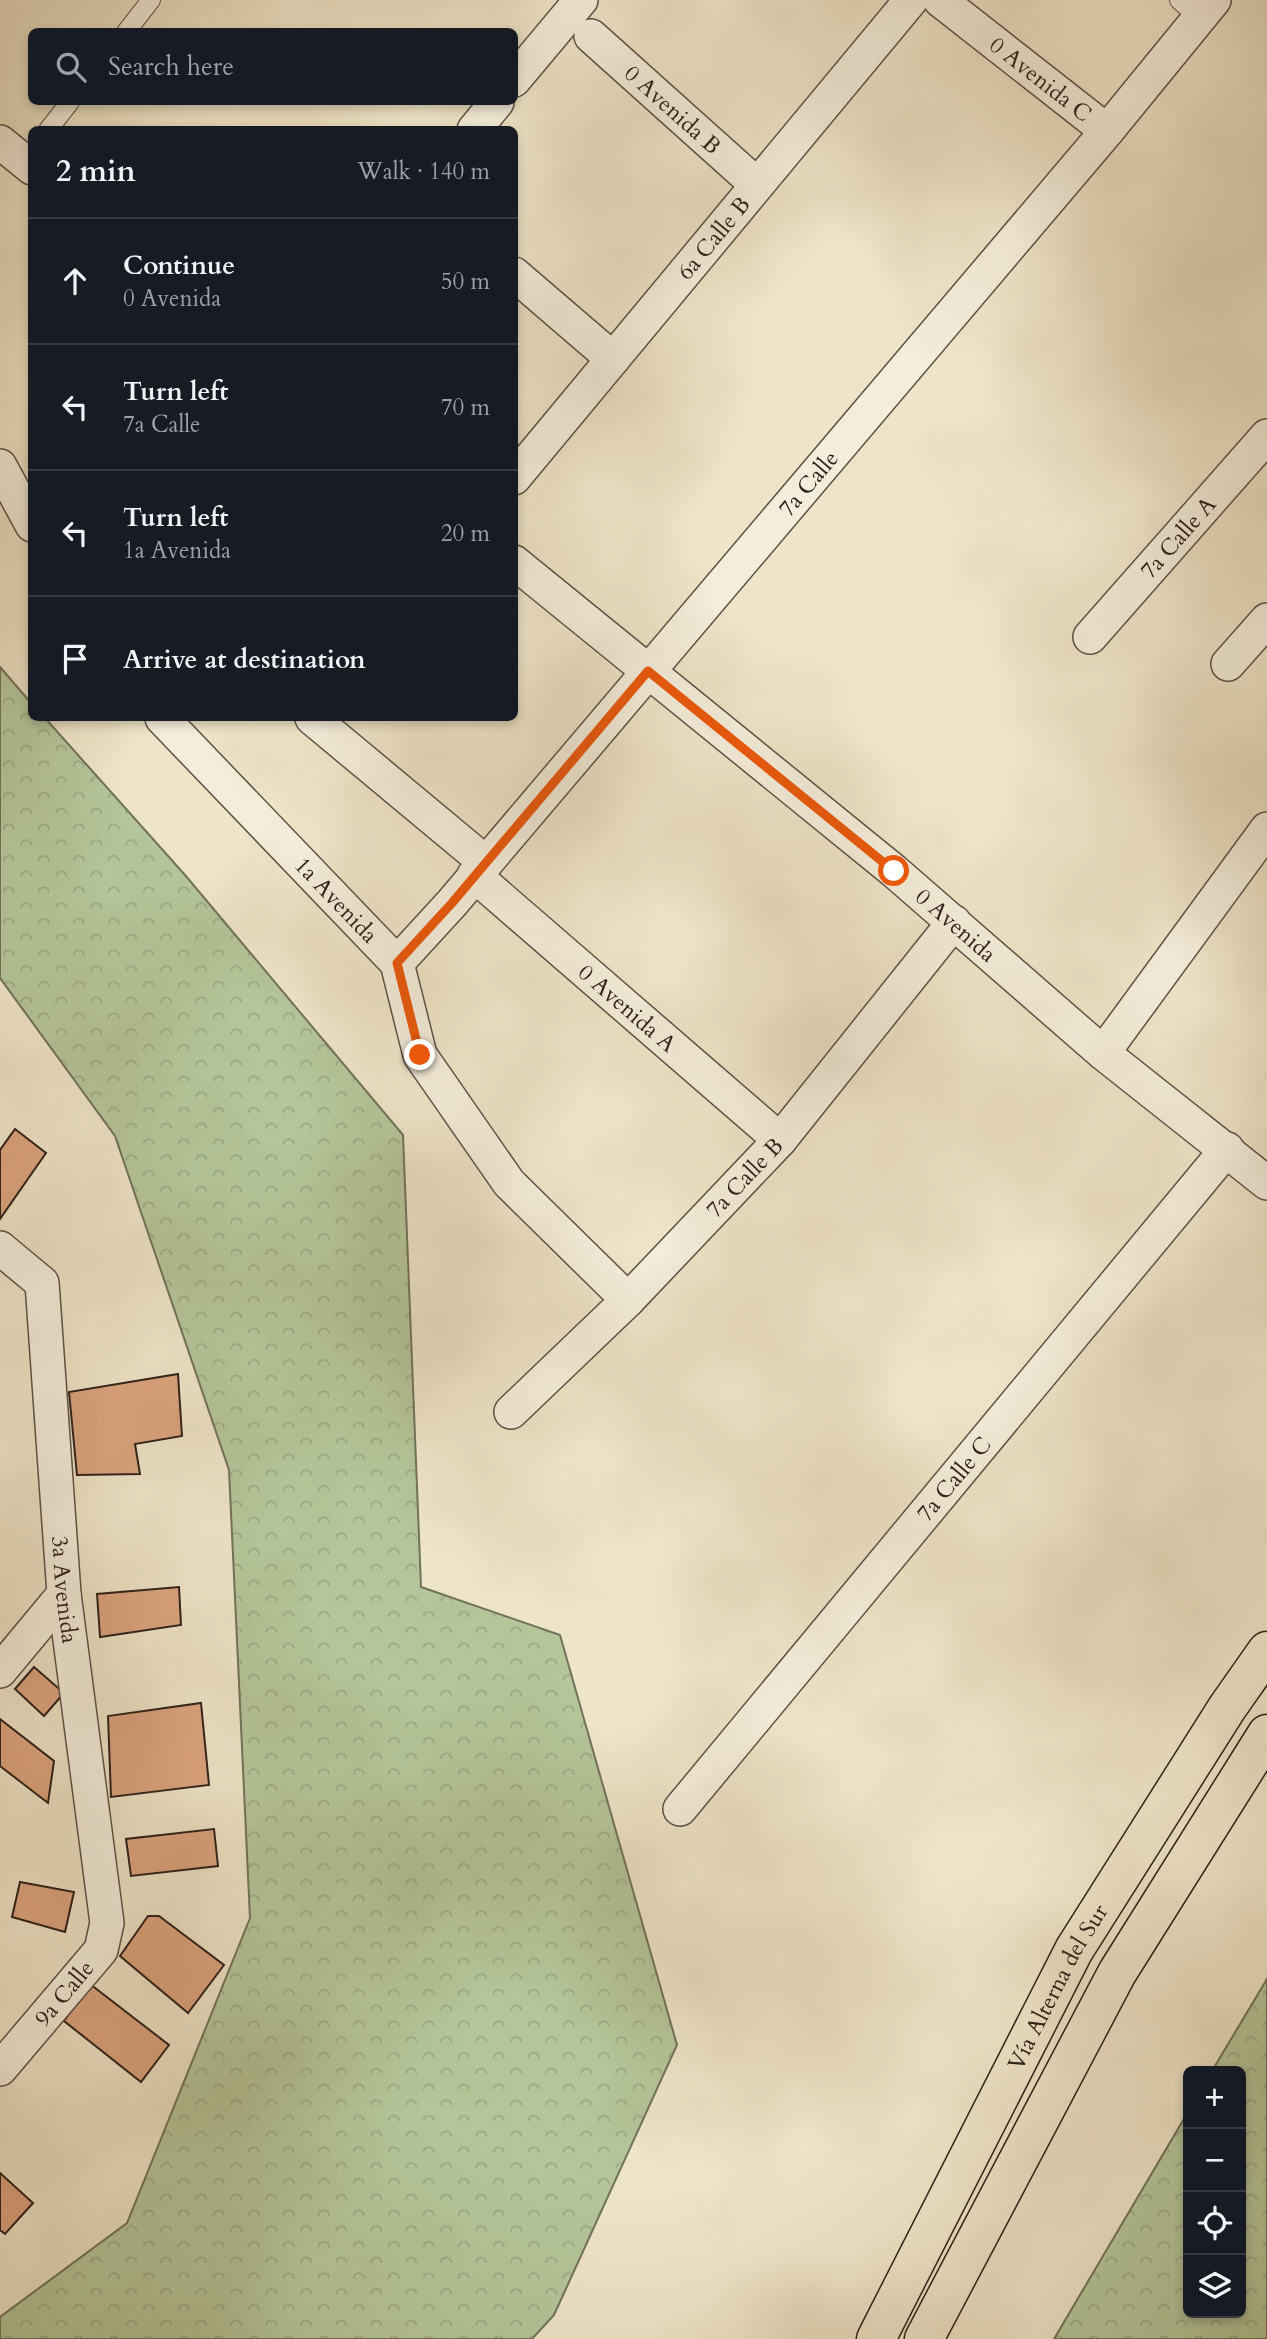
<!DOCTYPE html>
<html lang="en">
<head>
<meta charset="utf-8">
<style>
  body { margin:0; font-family:Cardo,serif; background:#242831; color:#f1f3f6 }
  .controls { position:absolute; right:21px; bottom:21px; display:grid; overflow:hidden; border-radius:10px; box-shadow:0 4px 10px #0003 }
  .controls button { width:63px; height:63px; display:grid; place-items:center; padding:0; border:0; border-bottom:2px solid #363941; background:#171b24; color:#f1f3f6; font:35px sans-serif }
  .stop { position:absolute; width:21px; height:21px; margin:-16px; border:5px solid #ea580c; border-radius:50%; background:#fff }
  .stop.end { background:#ea580c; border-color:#fff; box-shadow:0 2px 7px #0008 }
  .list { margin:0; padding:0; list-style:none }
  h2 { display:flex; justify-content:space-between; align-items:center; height:91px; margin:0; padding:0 28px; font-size:30px }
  h2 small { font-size:23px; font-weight:400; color:#9ea1a6 }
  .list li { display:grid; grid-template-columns:46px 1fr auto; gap:21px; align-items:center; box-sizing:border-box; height:126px; padding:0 28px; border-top:2px solid #363941 }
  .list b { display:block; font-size:26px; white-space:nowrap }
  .list p { margin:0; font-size:23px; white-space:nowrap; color:#9ea1a6 }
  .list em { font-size:23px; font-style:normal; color:#9ea1a6 }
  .icon { flex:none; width:38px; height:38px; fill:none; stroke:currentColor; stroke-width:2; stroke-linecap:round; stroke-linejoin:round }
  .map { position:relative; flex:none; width:1267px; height:2339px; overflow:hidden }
  .search { position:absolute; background:#171b24; box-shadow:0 4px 10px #0003; left:28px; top:28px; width:490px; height:77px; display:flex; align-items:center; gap:18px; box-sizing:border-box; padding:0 24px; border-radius:10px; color:#9ea1a6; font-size:26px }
  .panel { position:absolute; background:#171b24; box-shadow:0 4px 10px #0003; left:28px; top:126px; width:490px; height:595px; border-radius:10px }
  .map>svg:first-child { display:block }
  .forest { fill:url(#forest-crowns); stroke:#71725a; stroke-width:2 }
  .building { fill:#dba37e; stroke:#2e201a; stroke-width:2 }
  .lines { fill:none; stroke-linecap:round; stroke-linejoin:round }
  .service-casing { stroke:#5e5145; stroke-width:20 }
  .minor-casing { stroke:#5e5145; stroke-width:36 }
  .trunk-casing { stroke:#2e201a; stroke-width:41 }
  .service { stroke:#f4eddb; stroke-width:18 }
  .minor { stroke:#f4eddb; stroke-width:33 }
  .trunk { stroke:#eee4c7; stroke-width:38 }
  .route { stroke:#ea580c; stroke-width:9 }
  .labels { text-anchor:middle; stroke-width:7; stroke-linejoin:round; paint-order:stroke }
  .street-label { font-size:23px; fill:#2e201a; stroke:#f4eddb }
</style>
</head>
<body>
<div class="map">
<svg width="1267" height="2339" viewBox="0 0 1267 2339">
  <defs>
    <pattern id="forest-crowns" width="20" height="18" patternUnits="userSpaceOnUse" patternTransform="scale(1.75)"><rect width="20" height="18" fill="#b4c599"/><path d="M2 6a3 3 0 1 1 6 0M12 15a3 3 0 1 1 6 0" fill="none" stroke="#9ba983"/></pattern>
  </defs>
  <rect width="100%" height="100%" fill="#eee4c7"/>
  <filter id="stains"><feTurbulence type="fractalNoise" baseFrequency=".00286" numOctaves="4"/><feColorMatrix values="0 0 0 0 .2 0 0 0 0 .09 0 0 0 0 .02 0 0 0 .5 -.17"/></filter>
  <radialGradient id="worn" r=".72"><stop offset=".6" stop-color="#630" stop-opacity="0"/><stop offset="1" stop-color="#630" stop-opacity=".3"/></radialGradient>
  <g class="forest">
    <path d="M0,667L31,703L32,718H45L185,875L403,1135L421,1587L560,1635L677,2045L554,2315L532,2339H0V2317L127,2223L250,1918L229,1470L115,1136L0,978Z"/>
    <path d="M1267,1979V2339H1054L1188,2112V2313H1241V2071H1212Z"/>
  </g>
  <g class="building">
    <path d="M15,1129L46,1153L0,1219V1150Z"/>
    <path d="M178,1374L182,1436L135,1444L140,1474L77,1475L69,1392Z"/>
    <path d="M179,1587L181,1625L100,1637L97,1594Z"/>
    <path d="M34,1667L64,1693L44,1716L15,1689Z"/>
    <path d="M201,1703L209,1785L111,1797L108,1716Z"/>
    <path d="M0,1719L54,1761L48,1803L0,1766Z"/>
    <path d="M214,1829L218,1866L131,1876L126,1839Z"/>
    <path d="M20,1882L74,1892L65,1932L12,1917Z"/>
    <path d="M148,1916H159L224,1965L188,2013L120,1956Z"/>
    <path d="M90,1984L169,2045L141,2082L64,2021Z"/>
    <path d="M0,2173L33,2203L5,2234L0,2230Z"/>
  </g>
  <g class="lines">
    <defs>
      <g id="service">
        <path d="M1179,0L1199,18"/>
        <path d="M126,32L151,0"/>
        <path d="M48,130L70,102"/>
      </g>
      <g id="minor">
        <path id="s1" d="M940,0L1107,131"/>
        <path id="s2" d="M591,36L756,184"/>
        <path d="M514,80L581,0"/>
        <path d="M474,130L497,102"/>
        <path d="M0,142L32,168"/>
        <path d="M514,274L613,359"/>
        <path d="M0,466L32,525"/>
        <path id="s3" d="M514,478L911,0"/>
        <path id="s4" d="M514,562L894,871L1103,1053L1267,1183"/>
        <path id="s5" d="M1090,637L1267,436"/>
        <path d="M1228,664L1267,620"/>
        <path id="s6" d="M162,718L397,963L420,1055L509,1183L628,1300"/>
        <path d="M312,718L485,862"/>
        <path id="s7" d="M474,875L780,1140"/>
        <path id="s8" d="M397,963L452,903L1107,131L1214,0"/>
        <path d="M1103,1053L1267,829"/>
        <path id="s9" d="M0,1248L42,1283L64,1594L107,1923L101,1950L0,2069"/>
        <path id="s10" d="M511,1412L628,1300L780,1140L954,922"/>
        <path d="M0,1671L64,1594"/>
        <path id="s11" d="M680,1809L1227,1149"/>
      </g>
      <g id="trunk">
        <path id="s12" d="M876,2339L1074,1950L1227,1708L1267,1651"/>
        <path d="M924,2339L1117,1973L1267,1734"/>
      </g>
    </defs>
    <use href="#service" class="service-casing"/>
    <use href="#minor" class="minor-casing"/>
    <use href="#trunk" class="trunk-casing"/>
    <use href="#service" class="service"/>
    <use href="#minor" class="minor"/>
    <use href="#trunk" class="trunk"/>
  </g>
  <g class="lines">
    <path class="route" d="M420,1055L397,963L452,903L648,671L894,871"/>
  </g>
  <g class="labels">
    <g class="street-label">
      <text dy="8" stroke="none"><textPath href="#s1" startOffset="128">0 Avenida C</textPath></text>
      <text dy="8" stroke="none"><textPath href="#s2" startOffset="110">0 Avenida B</textPath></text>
      <text dy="8" stroke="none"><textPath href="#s3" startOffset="312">6a Calle B</textPath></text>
      <text dy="8" stroke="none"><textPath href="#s8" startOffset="632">7a Calle</textPath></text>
      <text dy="8" stroke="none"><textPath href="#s5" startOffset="133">7a Calle A</textPath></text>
      <text dy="8" stroke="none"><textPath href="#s6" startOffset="252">1a Avenida</textPath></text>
      <text dy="8" stroke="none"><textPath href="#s4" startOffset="572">0 Avenida</textPath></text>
      <text dy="8" stroke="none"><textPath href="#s7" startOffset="203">0 Avenida A</textPath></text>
      <text dy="8" stroke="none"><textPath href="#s10" startOffset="331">7a Calle B</textPath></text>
      <text dy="8" stroke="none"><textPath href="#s11" startOffset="429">7a Calle C</textPath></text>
      <text dy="8" stroke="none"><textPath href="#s9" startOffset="362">3a Avenida</textPath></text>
      <text dy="8" stroke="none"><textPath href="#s12" startOffset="396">Vía Alterna del Sur</textPath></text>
      <text transform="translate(64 1993) rotate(-50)" y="8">9a Calle</text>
    </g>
  </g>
  <rect width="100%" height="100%" filter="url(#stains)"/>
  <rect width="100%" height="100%" fill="url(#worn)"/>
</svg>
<div class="controls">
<button>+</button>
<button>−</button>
<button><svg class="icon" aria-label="locate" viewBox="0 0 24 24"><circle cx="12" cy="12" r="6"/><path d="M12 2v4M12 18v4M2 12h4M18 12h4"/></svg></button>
<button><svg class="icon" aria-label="layers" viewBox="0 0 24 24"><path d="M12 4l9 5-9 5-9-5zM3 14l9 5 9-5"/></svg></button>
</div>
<div class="stop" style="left:894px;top:871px"></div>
<div class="stop end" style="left:420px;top:1055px"></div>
<div class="search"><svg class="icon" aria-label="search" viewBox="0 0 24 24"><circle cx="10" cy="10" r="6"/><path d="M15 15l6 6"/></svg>Search here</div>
<section class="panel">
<h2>2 min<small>Walk · 140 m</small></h2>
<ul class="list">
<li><svg class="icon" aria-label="ahead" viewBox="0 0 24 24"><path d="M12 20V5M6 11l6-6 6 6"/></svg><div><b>Continue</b><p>0 Avenida</p></div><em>50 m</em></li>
<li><svg class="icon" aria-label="left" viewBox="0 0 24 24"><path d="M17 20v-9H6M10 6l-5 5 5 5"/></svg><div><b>Turn left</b><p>7a Calle</p></div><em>70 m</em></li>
<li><svg class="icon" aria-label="left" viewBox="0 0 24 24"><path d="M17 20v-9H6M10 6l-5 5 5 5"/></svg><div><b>Turn left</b><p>1a Avenida</p></div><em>20 m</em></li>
<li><svg class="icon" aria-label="arrive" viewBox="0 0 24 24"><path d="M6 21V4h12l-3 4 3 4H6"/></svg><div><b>Arrive at destination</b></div></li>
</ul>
</section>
</div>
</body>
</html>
